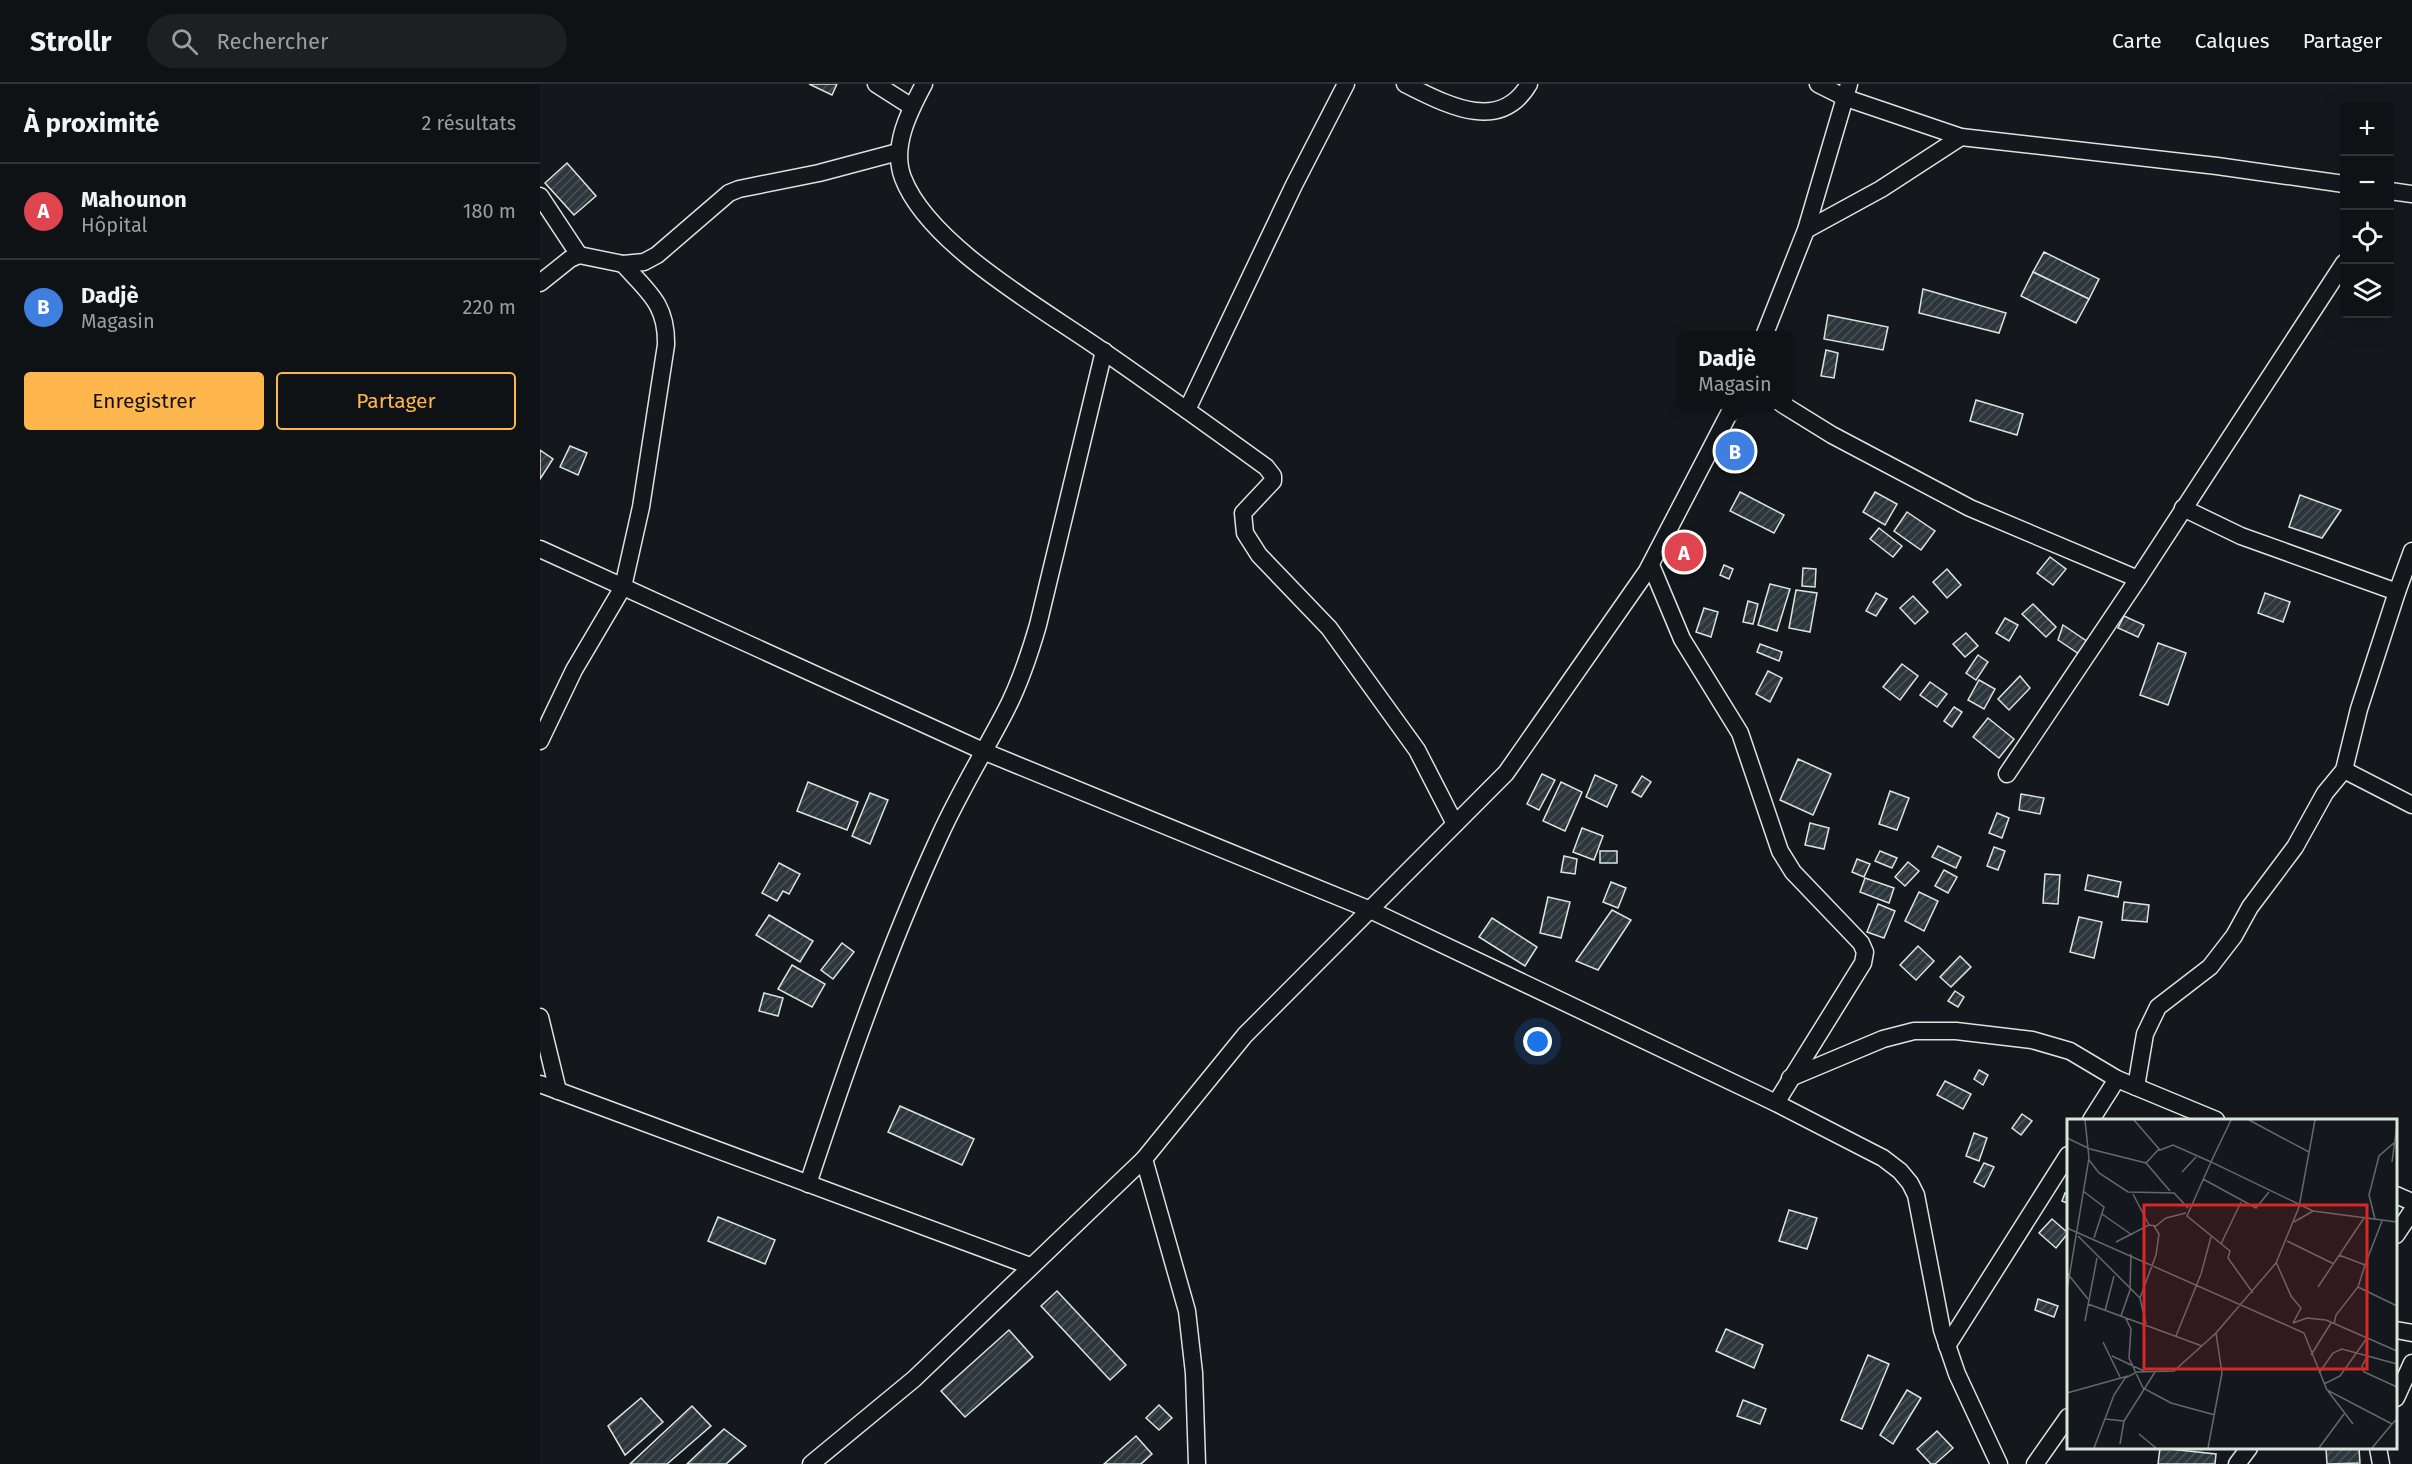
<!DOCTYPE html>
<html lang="fr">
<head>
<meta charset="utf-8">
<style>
  body { margin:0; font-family:"Fira Sans",sans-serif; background:#1d2022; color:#f1f3f6 }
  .controls { position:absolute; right:18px; top:18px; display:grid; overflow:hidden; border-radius:6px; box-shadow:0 6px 24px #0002 }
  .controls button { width:54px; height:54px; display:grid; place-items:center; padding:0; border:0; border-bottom:2px solid #2f3234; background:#0f1215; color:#f1f3f6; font:30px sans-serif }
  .you { position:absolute; left:998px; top:958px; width:21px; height:21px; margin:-15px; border:4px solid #fff; border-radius:50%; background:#1a73e8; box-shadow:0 0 0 9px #1a73e833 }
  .badge { display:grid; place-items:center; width:39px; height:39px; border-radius:50%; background:#ffb74d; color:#fff; font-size:20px; font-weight:700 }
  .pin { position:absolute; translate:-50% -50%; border:3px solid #fff; box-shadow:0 2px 6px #0006 }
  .popup { position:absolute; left:1138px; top:247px; width:114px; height:78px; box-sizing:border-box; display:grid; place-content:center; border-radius:6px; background:#0f1215; filter:drop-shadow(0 2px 4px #0005); font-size:20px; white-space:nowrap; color:#9b9ea0 }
  .popup b { font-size:22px; color:#f1f3f6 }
  .popup::after { content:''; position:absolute; left:50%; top:100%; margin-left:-12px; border:12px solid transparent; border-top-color:#0f1215 }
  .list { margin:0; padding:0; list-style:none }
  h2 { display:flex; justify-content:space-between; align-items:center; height:78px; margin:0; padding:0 24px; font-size:26px }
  h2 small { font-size:20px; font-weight:400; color:#9b9ea0 }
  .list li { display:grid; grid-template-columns:39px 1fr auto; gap:18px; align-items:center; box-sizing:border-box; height:96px; padding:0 24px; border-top:2px solid #2f3234 }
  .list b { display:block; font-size:22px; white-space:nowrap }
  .list p { margin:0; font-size:20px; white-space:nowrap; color:#9b9ea0 }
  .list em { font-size:20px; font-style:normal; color:#9b9ea0 }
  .actions { display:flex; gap:12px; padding:18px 24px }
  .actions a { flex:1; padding:14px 0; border:2px solid #ffb74d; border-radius:6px; text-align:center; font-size:21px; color:#ffb74d }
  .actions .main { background:#ffb74d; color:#111 }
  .icon { flex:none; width:33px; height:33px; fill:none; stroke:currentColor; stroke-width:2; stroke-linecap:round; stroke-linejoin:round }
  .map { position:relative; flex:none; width:1872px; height:1380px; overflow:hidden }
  header { display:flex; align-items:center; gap:36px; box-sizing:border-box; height:84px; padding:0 30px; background:#0f1215; border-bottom:2px solid #2f3234 }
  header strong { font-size:28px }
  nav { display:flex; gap:33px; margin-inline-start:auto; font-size:21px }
  .search { width:420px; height:54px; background:#1d2022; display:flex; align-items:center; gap:15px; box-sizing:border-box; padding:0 21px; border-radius:33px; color:#9b9ea0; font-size:22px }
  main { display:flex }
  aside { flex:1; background:#0f1215 }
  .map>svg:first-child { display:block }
  .building { fill:url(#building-hatch); stroke:#d8e6dc; stroke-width:1.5 }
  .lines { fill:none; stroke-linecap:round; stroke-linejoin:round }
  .minor-casing { stroke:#d8e6dc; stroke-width:19 }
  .minor { stroke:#14181c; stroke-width:16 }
  .inset-road { fill:none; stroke:#626a69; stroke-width:1.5 }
  .view { fill:#d62828; fill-opacity:0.15; stroke:#d62828; stroke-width:3 }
  .inset-edge { fill:none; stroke:#d8e6dc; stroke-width:3 }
</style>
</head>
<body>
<header>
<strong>Strollr</strong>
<div class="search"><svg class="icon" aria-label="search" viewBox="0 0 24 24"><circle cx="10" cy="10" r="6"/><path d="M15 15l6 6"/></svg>Rechercher</div>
<nav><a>Carte</a><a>Calques</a><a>Partager</a></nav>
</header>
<main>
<aside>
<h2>À proximité<small>2 résultats</small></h2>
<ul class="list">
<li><span class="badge" style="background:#e0444e">A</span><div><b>Mahounon</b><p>Hôpital</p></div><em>180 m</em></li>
<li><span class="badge" style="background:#3f7fe0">B</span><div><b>Dadjè</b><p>Magasin</p></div><em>220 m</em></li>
</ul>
<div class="actions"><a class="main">Enregistrer</a><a>Partager</a></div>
</aside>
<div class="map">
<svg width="1872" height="1380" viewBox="0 0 1872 1380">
  <defs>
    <pattern id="building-hatch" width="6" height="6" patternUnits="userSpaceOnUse" patternTransform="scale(1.5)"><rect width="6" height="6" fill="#2c363c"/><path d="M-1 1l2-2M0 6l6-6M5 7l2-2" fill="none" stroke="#4a5358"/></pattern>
  </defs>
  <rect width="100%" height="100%" fill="#14181c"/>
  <g class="building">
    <path d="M269,0H297L292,11Z"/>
    <path d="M27,79L56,112L34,131L5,99Z"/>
    <path d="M1504,168L1559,195L1549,215L1493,188Z"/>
    <path d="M1493,188L1549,215L1536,239L1481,212Z"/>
    <path d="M1383,205L1466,229L1459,249L1379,229Z"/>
    <path d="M1288,231L1348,243L1343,266L1284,255Z"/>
    <path d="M1286,266L1298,269L1294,294L1281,292Z"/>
    <path d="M1436,316L1483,330L1477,351L1430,337Z"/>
    <path d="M30,362L47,369L38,391L20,383Z"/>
    <path d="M0,366L13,375L0,395Z"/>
    <path d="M1200,408L1244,431L1234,449L1190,427Z"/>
    <path d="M1335,408L1357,420L1345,441L1323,428Z"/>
    <path d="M1760,411L1801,426L1782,454L1749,443Z"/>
    <path d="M1367,428L1395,447L1381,466L1354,447Z"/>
    <path d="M1339,444L1362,462L1353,473L1330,455Z"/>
    <path d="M1510,473L1526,485L1513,501L1497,489Z"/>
    <path d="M1184,481L1193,485L1189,495L1180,491Z"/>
    <path d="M1263,484L1276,485L1275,503L1262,502Z"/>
    <path d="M1407,485L1421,501L1407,514L1393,498Z"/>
    <path d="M1230,500L1250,505L1237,547L1218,541Z"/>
    <path d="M1256,506L1277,509L1270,548L1249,544Z"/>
    <path d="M1336,509L1347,515L1336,532L1326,527Z"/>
    <path d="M1725,509L1750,518L1743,538L1718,529Z"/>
    <path d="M1373,512L1388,528L1375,540L1360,524Z"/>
    <path d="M1208,517L1218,520L1213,540L1203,538Z"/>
    <path d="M1493,520L1516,543L1506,553L1482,530Z"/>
    <path d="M1164,524L1178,528L1171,553L1156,548Z"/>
    <path d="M1584,532L1604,541L1598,553L1578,544Z"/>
    <path d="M1465,534L1478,541L1469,557L1456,549Z"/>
    <path d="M1523,541L1548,558L1539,570L1518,556Z"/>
    <path d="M1426,549L1438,562L1425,573L1413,560Z"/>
    <path d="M1618,559L1646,569L1628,621L1600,611Z"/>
    <path d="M1220,560L1242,568L1239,577L1217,568Z"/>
    <path d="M1438,571L1448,578L1436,596L1426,589Z"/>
    <path d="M1362,580L1378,592L1360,616L1343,603Z"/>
    <path d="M1228,587L1242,594L1230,618L1216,610Z"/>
    <path d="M1480,592L1490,604L1469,626L1458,615Z"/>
    <path d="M1439,596L1455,605L1444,625L1428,616Z"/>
    <path d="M1390,598L1407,610L1397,623L1380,611Z"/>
    <path d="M1414,623L1422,628L1412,643L1404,637Z"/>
    <path d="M1448,634L1474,655L1459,674L1433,653Z"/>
    <path d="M1258,675L1291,690L1273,731L1240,716Z"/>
    <path d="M1002,690L1015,696L999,726L987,720Z"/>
    <path d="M1055,691L1077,701L1067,723L1046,713Z"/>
    <path d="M1102,692L1111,698L1101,713L1092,708Z"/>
    <path d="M268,698L318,718L307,746L257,727Z"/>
    <path d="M1021,698L1042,708L1025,747L1003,737Z"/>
    <path d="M1350,707L1369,714L1357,746L1339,740Z"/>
    <path d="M330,709L348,716L330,760L312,752Z"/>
    <path d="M1481,710L1504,714L1500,730L1479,726Z"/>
    <path d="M1457,729L1469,734L1462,754L1449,749Z"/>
    <path d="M1270,739L1289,744L1284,765L1265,761Z"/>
    <path d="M1042,744L1063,752L1054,776L1033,768Z"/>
    <path d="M1398,762L1421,773L1416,784L1392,773Z"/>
    <path d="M1454,763L1465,767L1458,786L1447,782Z"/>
    <rect x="1060" y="767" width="17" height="12"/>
    <path d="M1340,767L1357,774L1352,784L1335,777Z"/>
    <path d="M1024,772L1037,775L1035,790L1021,788Z"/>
    <path d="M1317,775L1330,780L1324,793L1312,788Z"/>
    <path d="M1368,778L1379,787L1365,802L1355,793Z"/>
    <path d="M239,779L260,790L249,810L243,807L237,817L222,809Z"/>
    <path d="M1404,786L1417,793L1408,809L1395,802Z"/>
    <path d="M1505,790L1520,791L1518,820L1503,819Z"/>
    <path d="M1548,791L1581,798L1578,813L1545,806Z"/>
    <path d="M1325,794L1354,804L1349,819L1320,808Z"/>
    <path d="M1071,798L1086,804L1078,824L1063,818Z"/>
    <path d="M1379,808L1398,817L1384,847L1365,837Z"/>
    <path d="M1008,813L1030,818L1021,854L1000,849Z"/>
    <path d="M1584,818L1609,821L1607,838L1582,836Z"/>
    <path d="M1338,820L1355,827L1344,854L1327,848Z"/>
    <path d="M1072,826L1091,836L1058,886L1036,877Z"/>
    <path d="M229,831L273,857L260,878L216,851Z"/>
    <path d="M1539,833L1562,838L1554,874L1530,868Z"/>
    <path d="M952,834L997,863L985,882L939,853Z"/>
    <path d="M302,859L314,868L293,895L281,886Z"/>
    <path d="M1378,862L1394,877L1376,896L1360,881Z"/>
    <path d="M1420,872L1431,883L1411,903L1400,893Z"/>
    <path d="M252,881L285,900L272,923L238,905Z"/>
    <path d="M1415,907L1424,913L1418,923L1408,917Z"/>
    <path d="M224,909L243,914L238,932L219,927Z"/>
    <path d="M1439,986L1448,991L1443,1001L1434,995Z"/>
    <path d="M1405,997L1431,1010L1423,1025L1397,1011Z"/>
    <path d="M360,1022L434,1055L422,1081L348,1048Z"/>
    <path d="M1482,1030L1492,1037L1481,1051L1472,1044Z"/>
    <path d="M1434,1049L1447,1054L1439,1077L1426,1072Z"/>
    <path d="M1444,1079L1454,1083L1444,1103L1434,1098Z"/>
    <path d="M1525,1109L1528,1111L1527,1119L1522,1117Z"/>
    <path d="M1249,1126L1277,1134L1267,1165L1239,1157Z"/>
    <path d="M178,1133L235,1156L225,1180L168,1157Z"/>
    <path d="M1512,1135L1528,1149L1516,1164L1499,1149Z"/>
    <path d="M517,1207L586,1281L570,1296L501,1222Z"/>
    <path d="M1498,1215L1518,1222L1514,1233L1495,1226Z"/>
    <path d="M1186,1245L1223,1261L1214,1284L1176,1267Z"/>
    <path d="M469,1246L493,1273L425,1333L401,1307Z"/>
    <path d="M1328,1271L1349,1280L1322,1345L1301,1336Z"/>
    <path d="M1367,1306L1381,1314L1353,1360L1340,1351Z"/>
    <path d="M101,1314L123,1338L85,1371L68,1342Z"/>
    <path d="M1203,1316L1226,1325L1220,1340L1197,1332Z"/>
    <path d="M619,1321L632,1334L619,1346L606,1334Z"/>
    <path d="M152,1322L171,1342L127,1380H90Z"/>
    <path d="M184,1345L206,1362L186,1380H147Z"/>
    <path d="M1397,1347L1413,1364L1395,1380H1391L1377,1365Z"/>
    <path d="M596,1352L612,1370L601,1380H564Z"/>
    <path d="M1620,1364L1676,1370L1675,1380H1618Z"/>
    <path d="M1786,1364H1819L1820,1379L1787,1380Z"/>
  </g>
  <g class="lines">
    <defs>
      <g id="minor">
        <path d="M336,0L372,23"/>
        <path d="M384,0C369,28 351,63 363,94C389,162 505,226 563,267C618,305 672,344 726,383L733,392V397L703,429L705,449L719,471L789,544L877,666L915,740"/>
        <path d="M865,0C904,19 959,51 989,0"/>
        <path d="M1278,0L1306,14L1421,53L1677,82L1804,100"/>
        <path d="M1850,107L1872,110"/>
        <path d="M0,112L39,171"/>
        <path d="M1266,146L1341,105L1421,53"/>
        <path d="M0,199L30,175L39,171L83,180L104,178L117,171L189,109L199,105L279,89L358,68"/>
        <path d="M1224,252L1266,146L1309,0"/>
        <path d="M1242,320L1292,351L1430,424L1598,495"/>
        <path d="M647,326L754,101L806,0"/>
        <path d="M0,465L443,667L828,825L1236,1019L1343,1074L1360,1087L1370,1099L1376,1111L1402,1246L1417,1290L1459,1380"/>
        <path d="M1111,481L1142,555L1200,649L1240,767L1253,788L1321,859L1325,868L1323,879L1236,1019"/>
        <path d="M1857,508L1872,467"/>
        <path d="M0,657L34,586L83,503L101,423L126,261C127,220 108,208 83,180"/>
        <path d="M1804,686L1872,721"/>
        <path d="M1467,690L1598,495L1804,179"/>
        <path d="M0,933L18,1007"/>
        <path d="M1250,994L1343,955L1374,947H1416L1492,956L1530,967L1577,995L1676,1036"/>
        <path d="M0,1000L490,1182"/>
        <path d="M1596,1003L1605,950L1618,923L1670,883L1694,852L1710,823L1755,763L1785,709L1804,686L1819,625L1857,508L1701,452L1643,424"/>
        <path d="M1551,1036L1577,995"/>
        <path d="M604,1075L647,1227L654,1289L657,1380"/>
        <path d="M268,1100C307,982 348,864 400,751C419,709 443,670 464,630C479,602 489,572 498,541L564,267"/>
        <path d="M1856,1111L1872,1118"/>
        <path d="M1856,1151L1872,1127"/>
        <path d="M1856,1246L1872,1249"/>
        <path d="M1407,1262L1528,1071"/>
        <path d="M1856,1314L1872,1279"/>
        <path d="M1838,1364L1841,1380"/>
        <path d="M271,1380L374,1295L604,1075L705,951L966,689L1107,487L1194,320"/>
        <path d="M1495,1380L1528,1333"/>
        <path d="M1697,1380L1709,1364"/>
      </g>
    </defs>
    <use href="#minor" class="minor-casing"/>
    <use href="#minor" class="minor"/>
  </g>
  <g transform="translate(1527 1035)">
    <rect width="330" height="330" fill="#14181c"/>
    <path class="inset-road" d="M67,1L93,31L106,26L144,43L120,97L163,132L161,139L186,174M164,1L144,43L246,92L330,103M182,1L242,33M0,19L23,30L79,44L103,72M22,41L32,54L61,73L107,74L121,89M325,43L330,6M79,44L92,30M115,53L129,38M136,60L189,89L202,73M16,72L37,88L27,119M66,75L82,106M35,95L65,116M308,100L302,76L312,37L328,23M227,103L246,92M0,109L237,214L260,271L325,305L330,300M11,117L73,179M220,122L267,145M49,123L82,106L89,107L99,99L119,94M154,125L174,83M209,143L224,177L234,189L226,204M298,146L315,102M0,154L21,180M251,168L297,99M291,168L330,187M0,171L22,39L18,1M21,185L135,227M38,192L47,157M54,197L63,171L64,135M58,198L64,210L62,239L76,269L104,284L148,296M18,202L30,139M226,204L240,199L259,201L330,232M79,205L73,179L89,136L92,115L87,107M267,205L269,196L291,168L298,146L272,136M109,217L134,155L144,118M36,223L53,258M244,236L264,204M301,236L295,247L297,253L330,268M45,237L79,253M252,254L266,234L275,230L330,245M257,265L273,257L300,219M261,272L286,305M0,274L61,257M38,300L57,302M72,315L89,329M53,325L57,302L88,253M27,329L47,276L58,259L70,253L107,252L149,214L209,144L232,88L248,1M141,329L155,254L149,214M252,329L277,295M305,329L325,305"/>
    <path class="view" d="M77,86H300V250H77Z"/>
    <rect width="330" height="330" class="inset-edge"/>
  </g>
</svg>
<div class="controls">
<button>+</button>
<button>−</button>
<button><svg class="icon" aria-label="locate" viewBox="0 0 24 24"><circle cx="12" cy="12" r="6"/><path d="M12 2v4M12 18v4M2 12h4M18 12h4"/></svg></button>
<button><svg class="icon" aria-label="layers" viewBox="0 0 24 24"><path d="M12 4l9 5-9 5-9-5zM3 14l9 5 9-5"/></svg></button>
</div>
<div class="you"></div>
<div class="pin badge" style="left:1144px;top:468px;background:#e0444e">A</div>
<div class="pin badge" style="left:1195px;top:367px;background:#3f7fe0">B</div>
<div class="popup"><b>Dadjè</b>Magasin</div>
</div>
</main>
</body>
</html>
